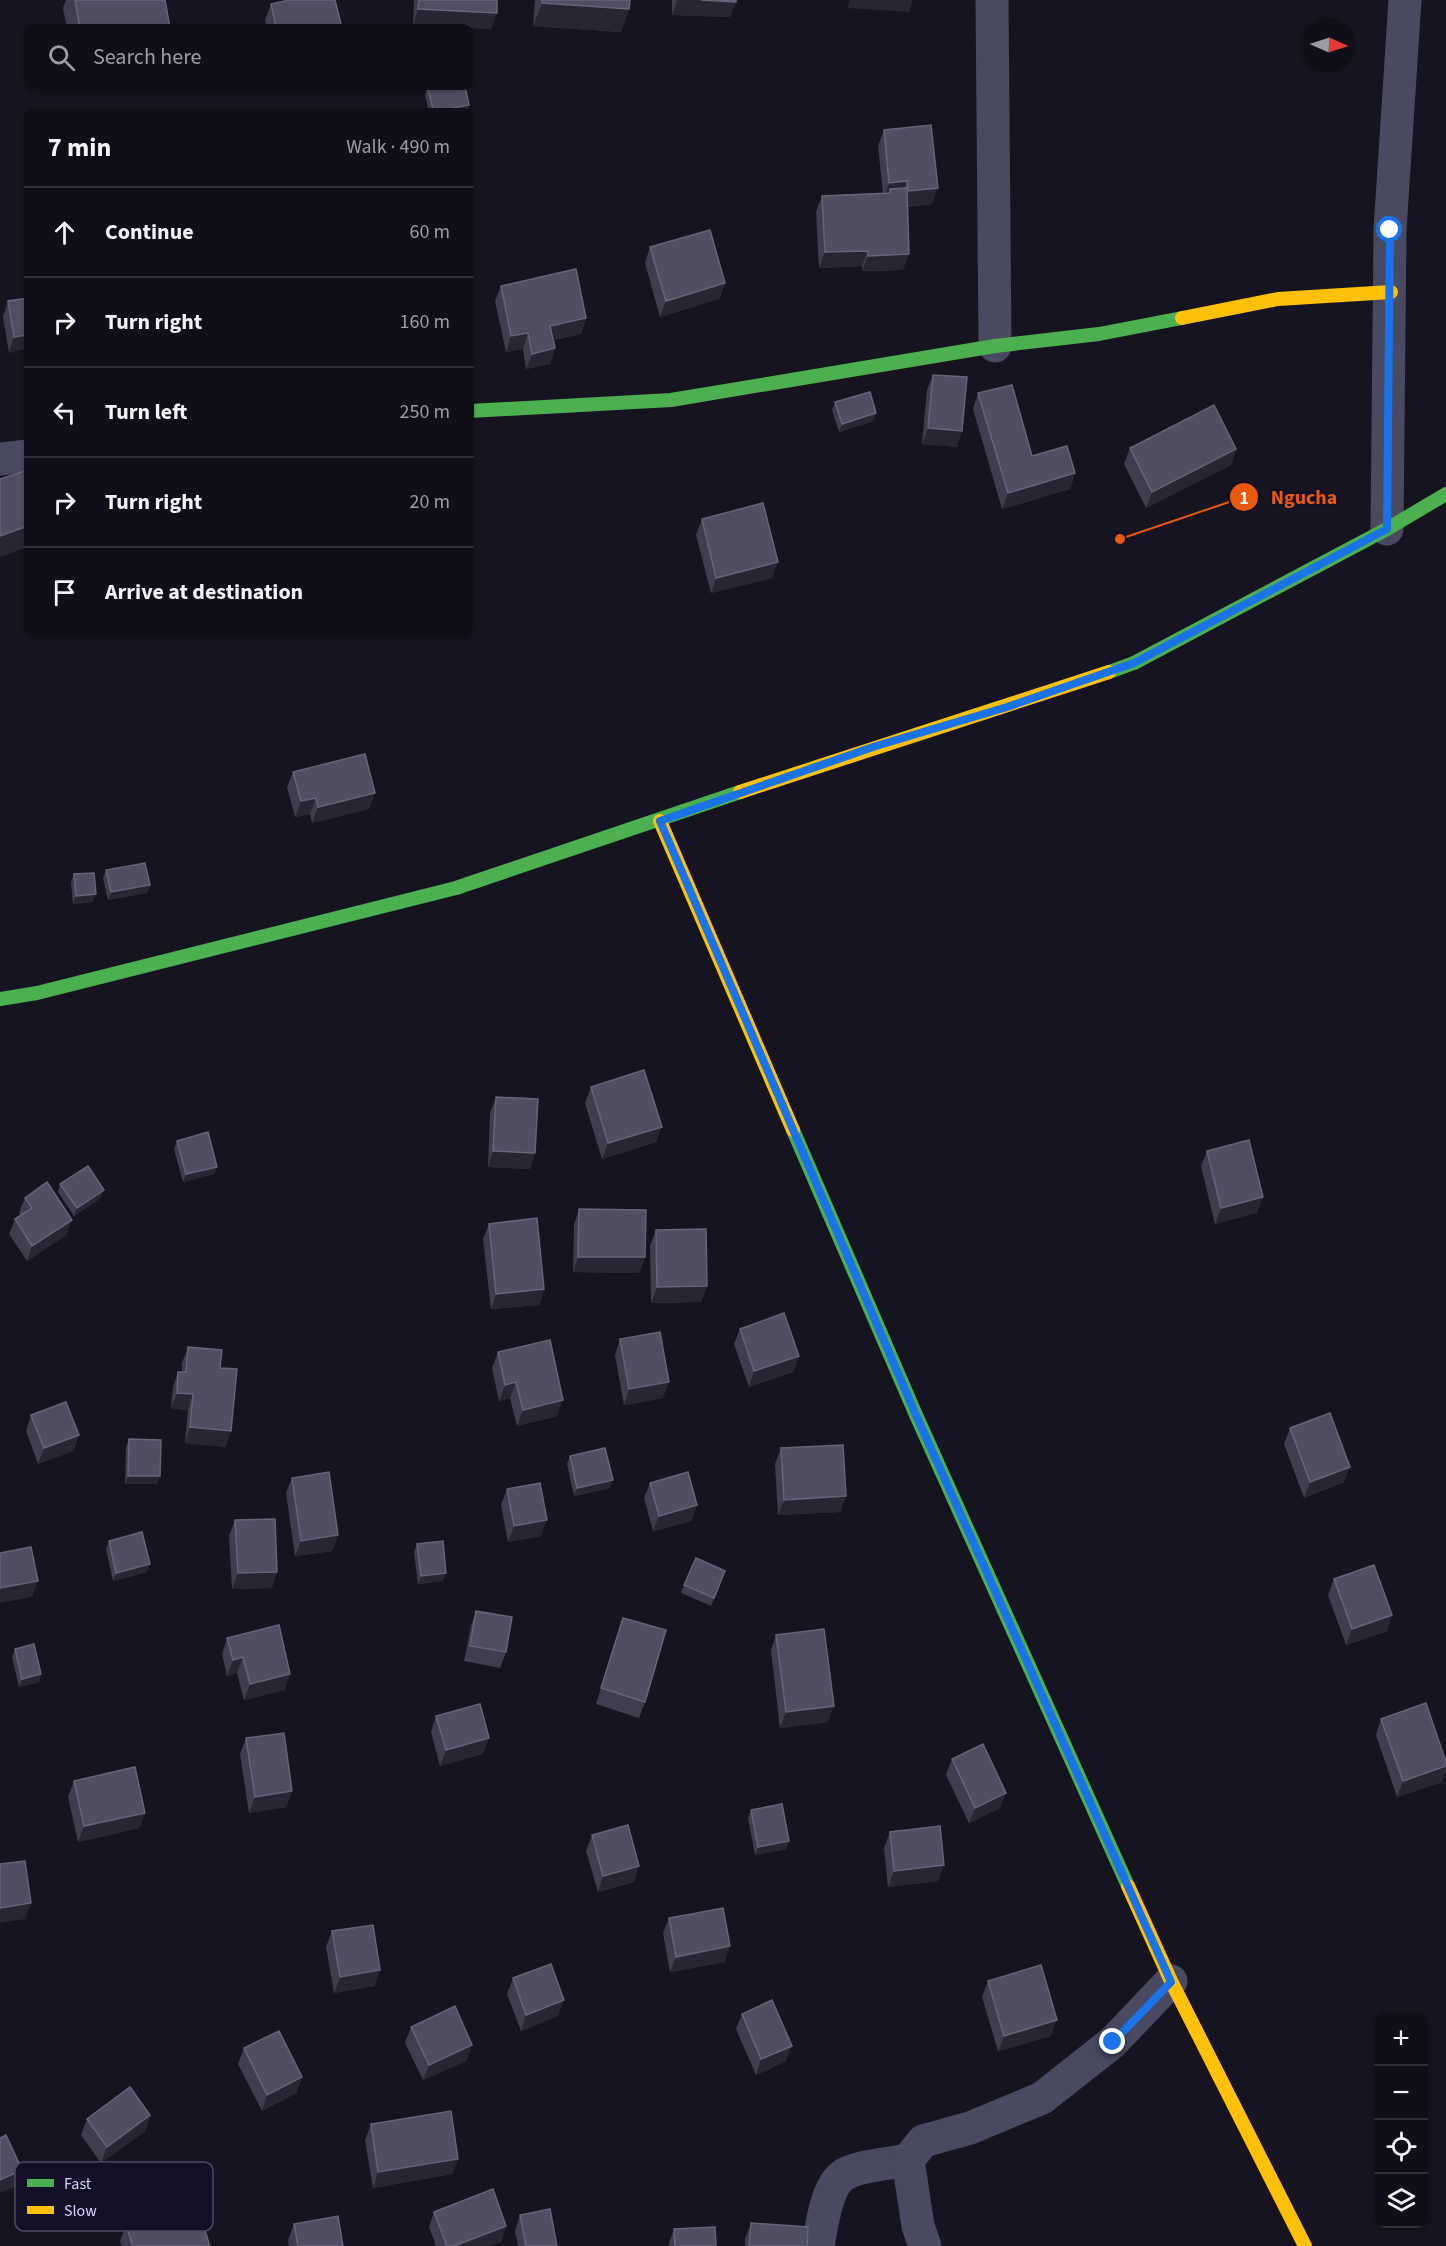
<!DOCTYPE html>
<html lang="en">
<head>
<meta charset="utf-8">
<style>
  body { margin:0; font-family:"Source Sans 3",sans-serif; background:#1e1d26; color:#f1f3f6 }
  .controls { position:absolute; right:18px; bottom:18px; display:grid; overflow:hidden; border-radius:12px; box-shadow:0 2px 4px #0004 }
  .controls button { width:54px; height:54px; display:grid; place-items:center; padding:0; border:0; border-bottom:2px solid #302f38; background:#100f19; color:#f1f3f6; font:30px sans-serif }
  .compass { position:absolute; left:1302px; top:18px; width:54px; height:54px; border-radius:50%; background:#100f19; box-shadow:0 2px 4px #0004; rotate:93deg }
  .stop { position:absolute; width:18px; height:18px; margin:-14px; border:4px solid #1a73e8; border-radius:50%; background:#fff }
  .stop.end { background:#1a73e8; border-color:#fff; box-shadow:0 2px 6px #0008 }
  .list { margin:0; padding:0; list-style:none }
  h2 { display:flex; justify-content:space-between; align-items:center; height:78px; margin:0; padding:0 24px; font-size:26px }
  h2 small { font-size:20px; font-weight:400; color:#9c9ca2 }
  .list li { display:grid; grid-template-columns:39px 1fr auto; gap:18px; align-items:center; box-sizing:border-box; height:90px; padding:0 24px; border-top:2px solid #302f38 }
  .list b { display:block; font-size:22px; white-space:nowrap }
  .list em { font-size:20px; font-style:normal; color:#9c9ca2 }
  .icon { flex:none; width:33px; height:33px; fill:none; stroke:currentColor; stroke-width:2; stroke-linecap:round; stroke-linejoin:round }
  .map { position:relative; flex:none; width:1446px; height:2246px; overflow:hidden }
  .search { position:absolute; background:#100f19; box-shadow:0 2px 4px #0004; left:24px; top:24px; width:450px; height:66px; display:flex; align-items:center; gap:15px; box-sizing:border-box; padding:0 21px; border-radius:12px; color:#9c9ca2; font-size:22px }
  .panel { position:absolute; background:#100f19; box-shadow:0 2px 4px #0004; left:24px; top:108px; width:450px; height:528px; border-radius:12px }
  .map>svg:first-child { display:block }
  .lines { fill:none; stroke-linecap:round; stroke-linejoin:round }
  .street { stroke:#4a4962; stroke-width:33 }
  .fast { stroke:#4caf50; stroke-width:14 }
  .slow { stroke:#ffc107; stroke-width:14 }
  .wall { fill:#403d50 }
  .shaded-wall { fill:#282635 }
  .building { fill:#504e63; stroke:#66637b; stroke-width:1.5 }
  .route { stroke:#1a73e8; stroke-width:8 }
  .key { fill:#130f26; stroke:#4e4a67; stroke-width:1.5 }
  .key-label { font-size:16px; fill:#d9d4ff }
  .leader { fill:none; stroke:#e8590c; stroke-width:2 }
  .callout-dot { fill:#e8590c; stroke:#130f26; stroke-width:2 }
  .mark-label { font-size:18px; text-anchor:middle; font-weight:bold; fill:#fff }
  .callout-label { font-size:20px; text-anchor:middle; font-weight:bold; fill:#e8590c; stroke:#130f26; stroke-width:4.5; stroke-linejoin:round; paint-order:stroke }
</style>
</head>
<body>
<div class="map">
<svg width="1446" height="2246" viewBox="0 0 1446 2246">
  <rect width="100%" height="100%" fill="#161421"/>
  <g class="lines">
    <g class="street">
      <path d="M992,0L995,346"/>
      <path d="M0,459L28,456"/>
      <path d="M1387,529L1390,230L1405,0"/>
      <path d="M818,2246C822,2226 826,2182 847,2173C864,2165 889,2164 908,2160"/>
      <path d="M925,2246L918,2226L908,2160L923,2141L970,2128L1042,2098L1113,2042L1171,1981"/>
    </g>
    <g class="fast">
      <path d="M470,411L671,400L995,346L1099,334L1182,318"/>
      <path d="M1109,672L1134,663L1387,529L1446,494"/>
      <path d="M0,999L37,993L456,888L740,792"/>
      <path d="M793,1130L916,1415L1128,1886"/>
    </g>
    <g class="slow">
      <path d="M1182,318L1278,299L1391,292"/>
      <path d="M740,792L1109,672"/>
      <path d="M660,821L793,1130"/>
      <path d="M1128,1886L1171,1981L1305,2246"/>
    </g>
  </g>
  <g class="wall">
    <path d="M66,0H165L170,28H67L63,8Z"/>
    <path d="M414,0H497L491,29L413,25Z"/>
    <path d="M535,0H630L629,9L621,32L533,26Z"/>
    <path d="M672,0H736L730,17L672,15Z"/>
    <path d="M271,4L342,28H267L265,20Z"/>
    <path d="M427,87L469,105L467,112H429L425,95Z"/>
    <path d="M884,130L932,204L907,207L903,270L862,271V266L819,268L816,212L822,196L883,193L878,146Z"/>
    <path d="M650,247L725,283L719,299L660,317L645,263Z"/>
    <path d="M501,286L586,318L581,334L553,340L555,348L550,364L526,369L523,349L506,352L495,301Z"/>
    <path d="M28,298L9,353L3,317L8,301Z"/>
    <path d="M933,375L957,447L922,444L927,390Z"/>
    <path d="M978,393L1032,456L1075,473L1070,489L1002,509L973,409Z"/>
    <path d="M835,402L876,413L873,421L839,432L832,410Z"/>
    <path d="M1130,448L1236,449L1231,465L1146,508L1124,464Z"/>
    <path d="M702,519L772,578L711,593L696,535Z"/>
    <path d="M293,772L375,793L369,809L312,823L310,814L295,817L287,787Z"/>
    <path d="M106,870L150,885L147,893L108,900L103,878Z"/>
    <path d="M74,874L93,902L73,904L71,882Z"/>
    <path d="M591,1087L656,1142L602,1159L585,1103Z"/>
    <path d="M496,1097L530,1169L488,1167L490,1113Z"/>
    <path d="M177,1141L214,1174L183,1182L174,1149Z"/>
    <path d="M1207,1151L1257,1213L1215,1224L1201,1166Z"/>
    <path d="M60,1184L101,1198L74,1216L58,1192Z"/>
    <path d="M25,1198L72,1220L66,1235L27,1261L9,1234L15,1219L20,1215L19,1213Z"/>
    <path d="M579,1209L645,1257L639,1273L573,1272L574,1225Z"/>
    <path d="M489,1224L544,1289L539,1305L491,1309L483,1239Z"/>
    <path d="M656,1230L707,1286L701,1302L651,1303L650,1246Z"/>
    <path d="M740,1329L799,1356L793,1372L749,1387L734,1344Z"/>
    <path d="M620,1339L663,1398L624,1405L615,1355Z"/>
    <path d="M188,1347L220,1368L226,1447L185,1443L188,1410L171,1408L173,1387L178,1372H182V1363Z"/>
    <path d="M498,1352L557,1416L517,1426L510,1398L499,1401L492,1368Z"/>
    <path d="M31,1415L79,1435L73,1451L38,1464L26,1431Z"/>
    <path d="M1290,1428L1344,1482L1304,1498L1284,1444Z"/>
    <path d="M129,1439L160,1476L157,1484H125L126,1447Z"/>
    <path d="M781,1448L846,1496L840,1512L778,1515L775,1464Z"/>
    <path d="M570,1456L610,1488L574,1496L567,1464Z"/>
    <path d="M292,1478L338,1535L332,1551L295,1556L286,1493Z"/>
    <path d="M650,1483L697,1505L691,1521L653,1531L644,1498Z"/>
    <path d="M507,1489L541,1536L508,1542L501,1505Z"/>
    <path d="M235,1520L272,1588L232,1589L229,1536Z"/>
    <path d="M109,1541L147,1572L113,1581L106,1549Z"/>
    <path d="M417,1544L443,1581L418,1584L414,1552Z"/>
    <path d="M696,1558L725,1571L711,1606L681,1593Z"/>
    <path d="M1334,1579L1392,1615L1387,1631L1346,1645L1328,1595Z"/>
    <path d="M476,1611L506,1652L500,1668L464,1661L471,1626Z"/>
    <path d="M623,1618L645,1702L639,1718L596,1704Z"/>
    <path d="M776,1635L828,1722L780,1728L771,1650Z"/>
    <path d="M227,1638L285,1690L244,1700L237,1673L227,1676L222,1654Z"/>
    <path d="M15,1649L41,1674L39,1682L19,1687L12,1657Z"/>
    <path d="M436,1716L483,1754L440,1766L431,1732Z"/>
    <path d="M1381,1719L1446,1762V1770L1442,1782L1397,1797L1376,1735Z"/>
    <path d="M246,1738L292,1791L286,1807L249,1813L240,1754Z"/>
    <path d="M952,1759L1000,1808L969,1823L946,1775Z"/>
    <path d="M74,1781L145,1813L139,1828L78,1842L68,1797Z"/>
    <path d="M751,1810L789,1841L786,1849L755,1855L748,1818Z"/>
    <path d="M890,1832L938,1881L888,1887L884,1848Z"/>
    <path d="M592,1835L634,1882L598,1892L586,1851Z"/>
    <path d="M669,1918L725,1962L670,1972L663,1933Z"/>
    <path d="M332,1931L380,1970L374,1986L334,1993L326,1947Z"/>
    <path d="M513,1978L558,2016L521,2031L507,1994Z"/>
    <path d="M988,1981L1051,2036L998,2051L982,1997Z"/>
    <path d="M742,2014L786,2061L756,2075L736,2029Z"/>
    <path d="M411,2027L472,2045L466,2061L423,2080L405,2043Z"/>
    <path d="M244,2048L302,2077L296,2093L262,2111L238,2064Z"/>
    <path d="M150,2115L145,2131L101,2163L81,2135L87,2119Z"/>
    <path d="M371,2124L458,2159L452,2174L373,2188L365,2140Z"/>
    <path d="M162,2195L210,2246H122L120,2241L126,2225L158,2214L157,2211Z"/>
    <path d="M434,2212L506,2226L501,2242L489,2246H436L429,2227Z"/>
    <path d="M520,2215L557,2246H518L515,2231Z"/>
    <path d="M751,2223L807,2246H745V2239Z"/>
    <path d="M294,2224L343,2246H289L288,2240Z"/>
    <path d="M674,2229L716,2246H668Z"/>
  </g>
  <g class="shaded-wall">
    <path d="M677,0H701L736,2L730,17L672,15Z"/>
    <path d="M850,0H913L909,12L847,8Z"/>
    <path d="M542,3L629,9L621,32L533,26Z"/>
    <path d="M418,9L497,13L491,29L413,25Z"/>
    <path d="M469,105L467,112H436Z"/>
    <path d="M907,181L901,197L890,193V189L886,199H883L889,183Z"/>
    <path d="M938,188L932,204L902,207L908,191Z"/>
    <path d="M868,251L862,266L819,268L825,252Z"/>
    <path d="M909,254L903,270L862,271L868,256Z"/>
    <path d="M725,283L719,299L660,317L666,301Z"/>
    <path d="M586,318L581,334L545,341L550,326Z"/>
    <path d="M528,333L523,349L506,352L511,336Z"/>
    <path d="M28,335V349L9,353L14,337Z"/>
    <path d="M555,348L550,364L526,369L532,354Z"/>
    <path d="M876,413L873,421L839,432L842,424Z"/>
    <path d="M928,428L962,431L957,447L922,444Z"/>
    <path d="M1236,449L1231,465L1146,508L1152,492Z"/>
    <path d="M1075,473L1070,489L1002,509L1008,493Z"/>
    <path d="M28,526V547L0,557V536Z"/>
    <path d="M778,562L772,578L711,593L716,578Z"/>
    <path d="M375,793L369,809L312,823L318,807Z"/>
    <path d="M316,798L310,814L295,817L301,801Z"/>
    <path d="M150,885L147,893L108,900L111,892Z"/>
    <path d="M96,894L93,902L73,904L76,896Z"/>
    <path d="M662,1127L656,1142L602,1159L608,1143Z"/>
    <path d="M493,1151L535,1153L530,1169L488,1167Z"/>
    <path d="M217,1167L214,1174L183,1182L186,1174Z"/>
    <path d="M104,1190L101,1198L74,1216L77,1208Z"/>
    <path d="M1263,1197L1257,1213L1215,1224L1221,1208Z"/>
    <path d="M72,1220L66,1235L27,1261L32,1246Z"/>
    <path d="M578,1257H645L639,1273L573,1272Z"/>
    <path d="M707,1286L701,1302L651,1303L657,1287Z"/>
    <path d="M544,1289L539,1305L491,1309L496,1294Z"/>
    <path d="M799,1356L793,1372L749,1387L754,1371Z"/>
    <path d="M516,1382L510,1398L499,1401L505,1385Z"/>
    <path d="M669,1382L663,1398L624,1405L629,1389Z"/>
    <path d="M177,1393L193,1394L188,1410L171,1408Z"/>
    <path d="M563,1400L557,1416L517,1426L523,1410Z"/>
    <path d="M190,1427L231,1431L226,1447L185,1443Z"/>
    <path d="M79,1435L73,1451L38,1464L44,1448Z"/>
    <path d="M1350,1467L1344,1482L1304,1498L1310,1482Z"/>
    <path d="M128,1476H160L157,1484H125Z"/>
    <path d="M613,1480L610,1488L574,1496L577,1488Z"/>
    <path d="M846,1496L840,1512L778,1515L784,1500Z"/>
    <path d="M697,1505L691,1521L653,1531L659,1516Z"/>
    <path d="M547,1520L541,1536L508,1542L514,1526Z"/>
    <path d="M338,1535L332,1551L295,1556L301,1541Z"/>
    <path d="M150,1564L147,1572L113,1581L116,1573Z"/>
    <path d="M277,1572L272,1588L232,1589L238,1573Z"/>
    <path d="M446,1573L443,1581L418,1584L421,1576Z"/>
    <path d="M38,1581L32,1597L0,1603V1588Z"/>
    <path d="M1392,1615L1387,1631L1346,1645L1352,1629Z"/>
    <path d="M243,1657L237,1673L227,1676L233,1660Z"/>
    <path d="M41,1674L39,1682L19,1687L22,1679Z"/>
    <path d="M290,1674L285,1690L244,1700L250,1684Z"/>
    <path d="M834,1706L828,1722L780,1728L786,1712Z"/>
    <path d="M489,1738L483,1754L440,1766L446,1750Z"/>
    <path d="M1446,1766V1770L1442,1782L1397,1797L1403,1781Z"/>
    <path d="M292,1791L286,1807L249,1813L255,1797Z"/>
    <path d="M1006,1793L1000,1808L969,1823L975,1808Z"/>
    <path d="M145,1813L139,1828L78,1842L84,1826Z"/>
    <path d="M789,1841L786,1849L755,1855L758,1847Z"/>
    <path d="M944,1865L938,1881L888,1887L894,1871Z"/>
    <path d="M639,1866L634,1882L598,1892L603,1876Z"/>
    <path d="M31,1903L25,1919L0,1923V1908Z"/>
    <path d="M730,1946L725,1962L670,1972L676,1957Z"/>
    <path d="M380,1970L374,1986L334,1993L340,1977Z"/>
    <path d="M564,2000L558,2016L521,2031L526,2015Z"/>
    <path d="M1057,2020L1051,2036L998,2051L1004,2036Z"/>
    <path d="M472,2045L466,2061L423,2080L429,2065Z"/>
    <path d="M792,2046L786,2061L756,2075L761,2059Z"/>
    <path d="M302,2077L296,2093L262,2111L267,2095Z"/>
    <path d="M150,2115L145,2131L101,2163L107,2147Z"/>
    <path d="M458,2159L452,2174L373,2188L378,2172Z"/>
    <path d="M22,2170L17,2186L0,2193V2180Z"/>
    <path d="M506,2226L501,2242L489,2246H454Z"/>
  </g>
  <g class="building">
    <path d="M75,0H165L170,28H80Z"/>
    <path d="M289,0H335L342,28H276L271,4Z"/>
    <path d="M419,0H497V13L418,9Z"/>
    <path d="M542,0H630L629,9L542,3Z"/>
    <path d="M701,0H736V2Z"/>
    <path d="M435,86H465L469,105L434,112L427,87Z"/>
    <path d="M931,125L938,188L908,191L907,181L889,183L884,130Z"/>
    <path d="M907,188L909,254L868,256V251L825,252L822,196L890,193V189Z"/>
    <path d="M710,230L725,283L666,301L650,247Z"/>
    <path d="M576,269L586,318L550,326L555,348L532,354L528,333L511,336L501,286Z"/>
    <path d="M28,298V335L14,337L8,301Z"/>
    <path d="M933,375L967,377L962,431L928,428Z"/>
    <path d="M1012,385L1032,456L1067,446L1075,473L1008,493L978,393Z"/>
    <path d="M870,392L876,413L842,424L835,402Z"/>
    <path d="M1214,405L1236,449L1152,492L1130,448Z"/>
    <path d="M28,470V526L0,536V479Z"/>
    <path d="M763,503L778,562L716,578L702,519Z"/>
    <path d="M365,754L375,793L318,807L316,798L301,801L293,772Z"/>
    <path d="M145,863L150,885L111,892L106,870Z"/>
    <path d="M94,873L96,894L76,896L74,874Z"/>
    <path d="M644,1070L662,1127L608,1143L591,1087Z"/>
    <path d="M496,1097L538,1099L535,1153L493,1151Z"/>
    <path d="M208,1132L217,1167L186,1174L177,1141Z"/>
    <path d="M1249,1140L1263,1197L1221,1208L1207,1151Z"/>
    <path d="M88,1166L104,1190L77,1208L60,1184Z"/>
    <path d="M47,1182L72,1220L32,1246L15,1219L32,1208L25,1198Z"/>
    <path d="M579,1209L646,1210L645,1257H578Z"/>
    <path d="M537,1218L544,1289L496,1294L489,1224Z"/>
    <path d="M706,1229L707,1286L657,1287L656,1230Z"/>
    <path d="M784,1313L799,1356L754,1371L740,1329Z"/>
    <path d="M660,1332L669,1382L629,1389L620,1339Z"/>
    <path d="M550,1340L563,1400L523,1410L516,1382L505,1385L498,1352Z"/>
    <path d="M188,1347L222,1350L220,1368L237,1369L231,1431L190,1427L193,1394L177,1393L178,1372H186Z"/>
    <path d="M66,1402L79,1435L44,1448L31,1415Z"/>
    <path d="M1330,1413L1350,1467L1310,1482L1290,1428Z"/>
    <path d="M129,1439L161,1440L160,1476H128Z"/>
    <path d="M843,1445L846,1496L784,1500L781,1448Z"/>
    <path d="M605,1448L613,1480L577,1488L570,1456Z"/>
    <path d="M329,1472L338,1535L301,1541L292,1478Z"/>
    <path d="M688,1472L697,1505L659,1516L650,1483Z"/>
    <path d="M540,1483L547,1520L514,1526L507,1489Z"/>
    <path d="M275,1519L277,1572L238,1573L235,1520Z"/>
    <path d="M142,1532L150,1564L116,1573L109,1541Z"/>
    <path d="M443,1541L446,1573L421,1576L417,1544Z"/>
    <path d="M31,1547L38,1581L0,1588V1553Z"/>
    <path d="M696,1558L725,1571L714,1598L684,1585Z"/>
    <path d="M1374,1565L1392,1615L1352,1629L1334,1579Z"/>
    <path d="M476,1611L512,1617L506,1652L470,1646Z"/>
    <path d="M623,1618L666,1630L645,1702L601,1688Z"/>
    <path d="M279,1625L290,1674L250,1684L243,1657L233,1660L227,1638Z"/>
    <path d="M824,1629L834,1706L786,1712L776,1635Z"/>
    <path d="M34,1644L41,1674L22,1679L15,1649Z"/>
    <path d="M1426,1703L1446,1762V1766L1403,1781L1381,1719Z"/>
    <path d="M480,1704L489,1738L446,1750L436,1716Z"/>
    <path d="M284,1733L292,1791L255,1797L246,1738Z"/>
    <path d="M983,1744L1006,1793L975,1808L952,1759Z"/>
    <path d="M135,1767L145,1813L84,1826L74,1781Z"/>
    <path d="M782,1804L789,1841L758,1847L751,1810Z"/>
    <path d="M628,1825L639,1866L603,1876L592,1835Z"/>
    <path d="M940,1826L944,1865L894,1871L890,1832Z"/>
    <path d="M25,1861L31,1903L0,1908V1864Z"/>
    <path d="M723,1908L730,1946L676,1957L669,1918Z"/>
    <path d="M373,1925L380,1970L340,1977L332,1931Z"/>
    <path d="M551,1964L564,2000L526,2015L513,1978Z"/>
    <path d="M1041,1965L1057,2020L1004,2036L988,1981Z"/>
    <path d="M772,2000L792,2046L761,2059L742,2014Z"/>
    <path d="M455,2006L472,2045L429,2065L411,2027Z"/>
    <path d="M279,2031L302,2077L267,2095L244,2048Z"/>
    <path d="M130,2087L150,2115L107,2147L87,2119Z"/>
    <path d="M451,2111L458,2159L378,2172L371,2124Z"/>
    <path d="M6,2135L22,2170L0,2180V2138Z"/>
    <path d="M190,2185L210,2246H133L126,2225L168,2210L162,2195Z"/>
    <path d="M493,2189L506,2226L454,2246H447L434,2212Z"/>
    <path d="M550,2209L557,2246H526L520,2215Z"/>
    <path d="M338,2216L343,2246H298L294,2224Z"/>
    <path d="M751,2223L808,2227L807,2246H749Z"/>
    <path d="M715,2227L716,2246H675L674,2229Z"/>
  </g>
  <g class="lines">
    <path class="route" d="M1113,2042L1171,1982L916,1415L660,821L876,746L1007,707L1134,663L1387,529L1390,230"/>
  </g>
  <rect x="15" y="2162" width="198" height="69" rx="9" class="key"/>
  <rect x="27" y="2179" width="27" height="8" fill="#4caf50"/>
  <rect x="27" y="2206" width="27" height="8" fill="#ffc107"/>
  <g class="key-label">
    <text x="64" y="2189">Fast</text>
    <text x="64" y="2216">Slow</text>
  </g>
  <path class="leader" d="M1120 539L1244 497"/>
  <g class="callout-dot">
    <circle cx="1120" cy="539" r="6"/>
    <circle cx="1244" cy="497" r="15"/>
  </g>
  <g class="mark-label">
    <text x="1244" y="504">1</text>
  </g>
  <g class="callout-label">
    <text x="1304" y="504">Ngucha</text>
  </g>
</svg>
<div class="controls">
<button>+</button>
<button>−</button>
<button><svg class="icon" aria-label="locate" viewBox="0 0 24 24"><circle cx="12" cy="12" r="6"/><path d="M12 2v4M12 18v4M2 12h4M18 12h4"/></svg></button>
<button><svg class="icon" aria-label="layers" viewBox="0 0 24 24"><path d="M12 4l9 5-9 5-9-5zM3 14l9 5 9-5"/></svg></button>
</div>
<svg class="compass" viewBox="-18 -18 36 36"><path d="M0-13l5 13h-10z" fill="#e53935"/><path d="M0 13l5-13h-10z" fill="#9c9ca2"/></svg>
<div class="stop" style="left:1390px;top:230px"></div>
<div class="stop end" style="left:1113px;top:2042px"></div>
<div class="search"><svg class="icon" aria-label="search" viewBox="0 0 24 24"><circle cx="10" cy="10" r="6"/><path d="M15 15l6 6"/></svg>Search here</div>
<section class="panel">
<h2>7 min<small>Walk · 490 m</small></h2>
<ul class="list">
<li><svg class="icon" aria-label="ahead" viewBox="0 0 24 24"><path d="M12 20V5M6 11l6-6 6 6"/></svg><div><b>Continue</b></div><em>60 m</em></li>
<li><svg class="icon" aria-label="right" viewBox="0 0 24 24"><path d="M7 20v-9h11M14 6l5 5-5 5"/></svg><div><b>Turn right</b></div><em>160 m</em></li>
<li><svg class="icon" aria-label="left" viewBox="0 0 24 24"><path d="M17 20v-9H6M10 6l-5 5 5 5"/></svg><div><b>Turn left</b></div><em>250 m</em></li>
<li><svg class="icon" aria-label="right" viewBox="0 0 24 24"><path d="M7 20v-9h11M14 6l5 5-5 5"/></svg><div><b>Turn right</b></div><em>20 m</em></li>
<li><svg class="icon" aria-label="arrive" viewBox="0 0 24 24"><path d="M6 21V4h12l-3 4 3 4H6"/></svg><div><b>Arrive at destination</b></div></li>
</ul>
</section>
</div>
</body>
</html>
